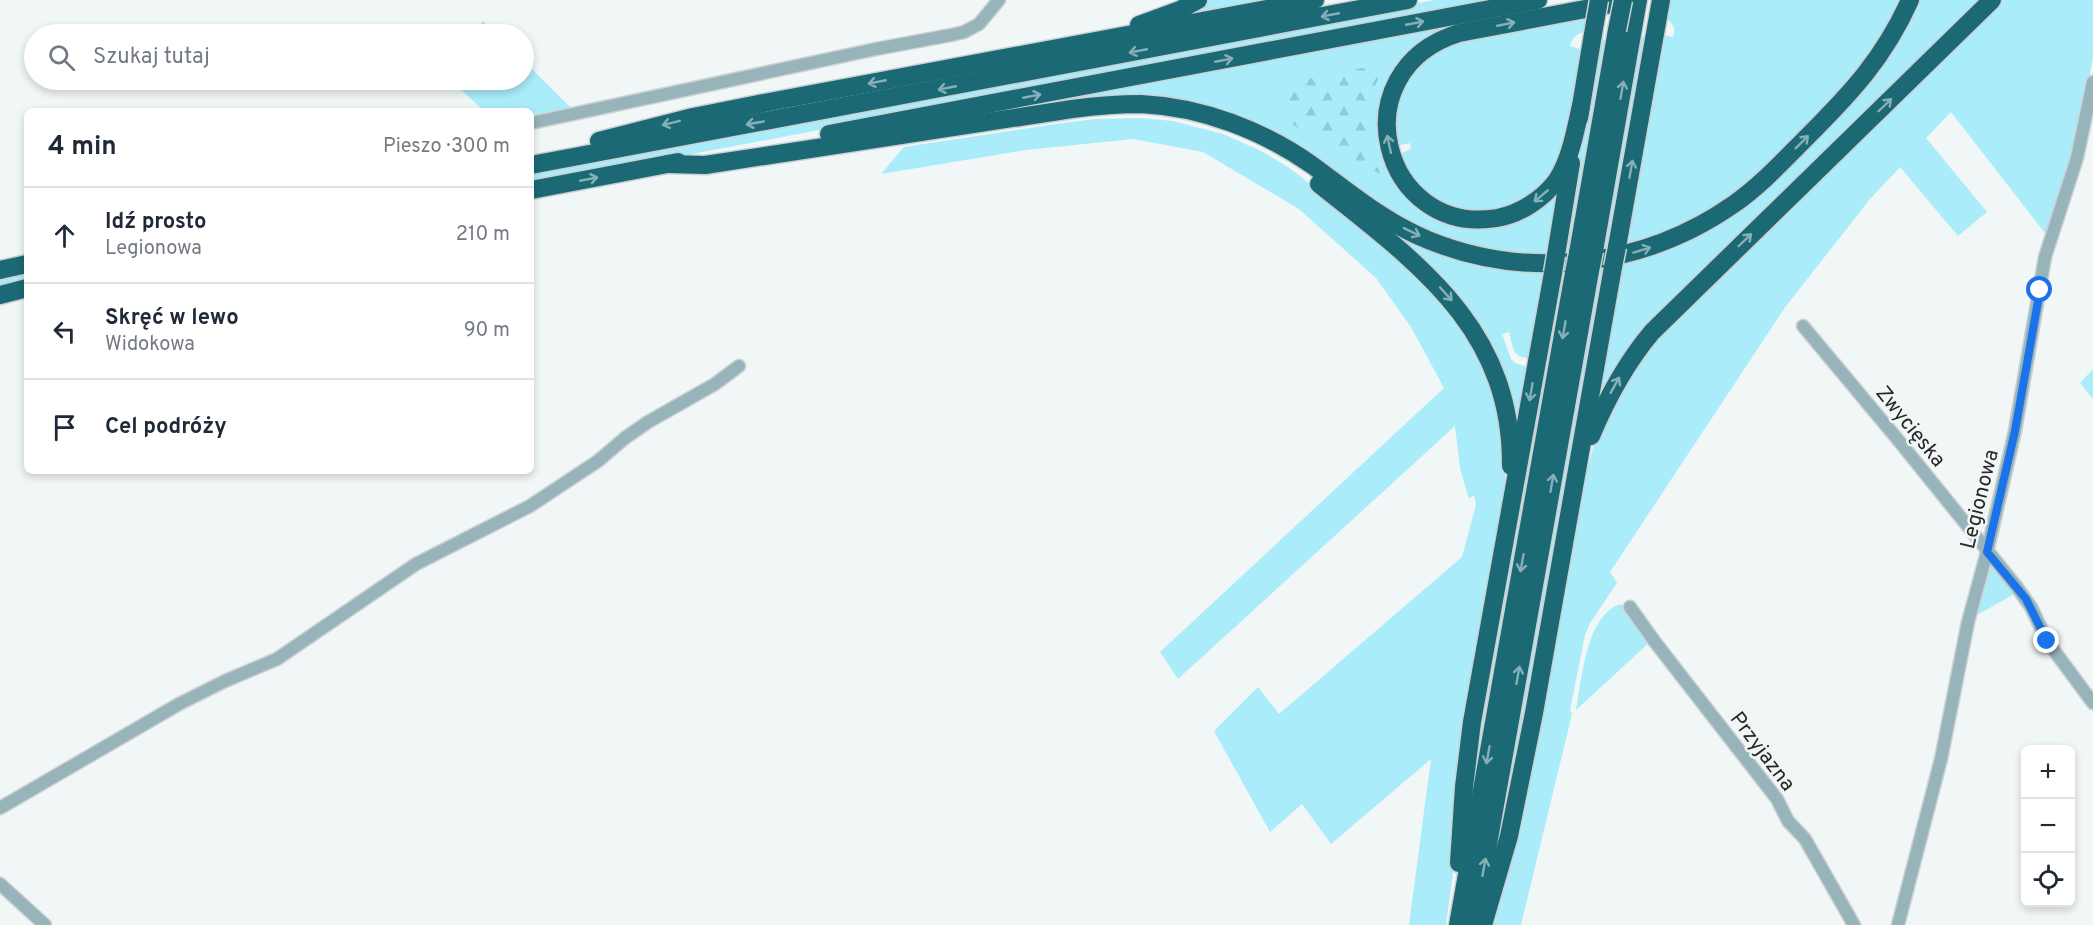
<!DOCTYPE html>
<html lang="pl">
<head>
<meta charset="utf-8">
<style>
  body { margin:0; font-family:Overpass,sans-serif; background:#f2f2f3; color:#1f2937 }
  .controls { position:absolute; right:18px; bottom:18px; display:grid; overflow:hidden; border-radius:9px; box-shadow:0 3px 9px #0003 }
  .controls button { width:54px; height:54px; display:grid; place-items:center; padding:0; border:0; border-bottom:2px solid #e0e1e3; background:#fff; color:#1f2937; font:30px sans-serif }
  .stop { position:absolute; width:18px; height:18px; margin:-14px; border:4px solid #1a73e8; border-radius:50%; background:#fff }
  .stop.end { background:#1a73e8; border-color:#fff; box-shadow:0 2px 6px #0008 }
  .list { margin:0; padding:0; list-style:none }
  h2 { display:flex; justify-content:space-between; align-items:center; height:78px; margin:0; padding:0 24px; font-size:26px }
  h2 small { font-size:20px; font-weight:400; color:#747a83 }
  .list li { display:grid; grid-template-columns:39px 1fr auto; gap:18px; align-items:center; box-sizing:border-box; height:96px; padding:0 24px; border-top:2px solid #e0e1e3 }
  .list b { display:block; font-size:22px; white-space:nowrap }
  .list p { margin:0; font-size:20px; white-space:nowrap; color:#747a83 }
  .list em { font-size:20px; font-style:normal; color:#747a83 }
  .icon { flex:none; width:33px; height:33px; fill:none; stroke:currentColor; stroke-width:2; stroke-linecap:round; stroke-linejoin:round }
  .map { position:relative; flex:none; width:2093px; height:925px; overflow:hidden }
  .search { position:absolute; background:#fff; box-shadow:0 3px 9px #0003; left:24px; top:24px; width:510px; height:66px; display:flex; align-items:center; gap:15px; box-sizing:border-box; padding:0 21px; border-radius:33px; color:#747a83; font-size:22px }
  .panel { position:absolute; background:#fff; box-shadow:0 3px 9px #0003; left:24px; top:108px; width:510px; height:366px; border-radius:9px }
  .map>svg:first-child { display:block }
  .green { fill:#aaecf9 }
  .forest { fill:url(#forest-firs) }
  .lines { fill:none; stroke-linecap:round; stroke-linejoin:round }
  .minor-casing { stroke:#cdd1d2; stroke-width:15 }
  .highway-casing { stroke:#cdd1d2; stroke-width:21 }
  .minor { stroke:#97b4ba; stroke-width:12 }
  .highway { stroke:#1c6976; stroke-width:18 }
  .highway-bridge-casing { stroke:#cdd1d2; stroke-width:21; stroke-linecap:butt }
  .highway-bridge { stroke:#1c6976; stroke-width:18 }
  .oneway { stroke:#86b0b6 }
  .route { stroke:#1a73e8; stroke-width:8 }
  .labels { text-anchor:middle; stroke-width:5; stroke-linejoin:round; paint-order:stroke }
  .street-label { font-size:21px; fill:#272929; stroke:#f1f6f7 }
</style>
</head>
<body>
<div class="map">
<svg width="2093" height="925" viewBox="0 0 2093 925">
  <defs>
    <pattern id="forest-firs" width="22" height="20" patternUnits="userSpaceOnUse" patternTransform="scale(1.5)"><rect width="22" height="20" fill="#aaecf9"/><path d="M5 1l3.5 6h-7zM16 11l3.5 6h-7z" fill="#92cad5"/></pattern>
  </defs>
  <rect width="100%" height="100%" fill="#f1f6f7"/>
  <g class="green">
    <path d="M1208,0H1292L1160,25Z"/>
    <path d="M1435,0H1515L531,184V171Z"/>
    <path d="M1666,0H1904L1865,66L1754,181L1683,227L1621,247L1660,34L1673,37C1677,27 1671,21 1663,16Z"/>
    <path d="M1919,0H1987L1670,307L1595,418L1618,266L1763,192L1852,104L1870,83L1898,42Z"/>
    <path d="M2000,0H2093V57L2080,129L2048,237L1951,112L1926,138L1987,212L1958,236L1900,167L1870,199L1786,306L1610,572L1617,583L1590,623L1585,635L1570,710L1572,714L1521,925H1490L1579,502L1593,448L1610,406L1655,339Z"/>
    <path d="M1589,14L1586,32C1577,33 1573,36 1570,46L1583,50L1562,159L1537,193L1502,210L1452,209L1413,183L1400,154L1411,149L1410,143L1397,146L1393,110L1414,67L1453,41Z"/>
    <path d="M483,21L497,34H473Z"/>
    <path d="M1653,23L1511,807L1487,903L1640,37H1645L1647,24Z"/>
    <path d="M1456,25L1457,30L1393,79L1400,181L1485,223L1565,178L1549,258L1501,254L1426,233L1192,106L886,132L1368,39Z"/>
    <path d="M1604,32L1603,40L1608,41L1522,523L1465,830L1471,755L1599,33Z"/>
    <path d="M524,61L571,108L531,115V111H484L451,80H524Z"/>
    <path d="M1141,118L1173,121L1223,134L1259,150L1288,167L1313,186L1440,293L1491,376L1506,452L1505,486L1446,925H1409L1431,759L1331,844L1302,804L1270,832L1214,731L1258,687L1279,714L1462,557L1476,505L1474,495L1469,499L1460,468L1455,426L1178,679L1160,652L1444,388L1411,327L1376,278L1299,209L1203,152L1133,139L1026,150L881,174L904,147L1056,124L1095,119Z"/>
    <path d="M1379,223L1547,272L1530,358C1512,359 1513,345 1509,332L1502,334L1511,359L1515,363L1528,367L1516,449L1499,373Z"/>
    <path d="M27,270V283L0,290V277Z"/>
    <path d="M2093,369V399L2080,383Z"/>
    <path d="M1991,566L2018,592L1977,615Z"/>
    <path d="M1621,604L1651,641L1576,710C1582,680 1586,614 1621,604Z"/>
  </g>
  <path class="forest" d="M1362,68L1372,70L1378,79L1366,108L1367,128L1380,174L1320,143L1286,120L1283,116C1286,105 1292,89 1301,82C1310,76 1350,70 1362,68Z"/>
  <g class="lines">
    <defs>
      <g id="minor">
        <path d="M531,123L876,49L951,35L964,32L979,24L999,0"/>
        <path d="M1803,326L1899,441L2016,586L2031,607L2047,641L2093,703"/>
        <path d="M1630,607L1655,642L1777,799L1788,821L1805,839L1854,925"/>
        <path d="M0,808L179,704L225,681L277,659L416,564L530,506L598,461L625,438L648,422L715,384L739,366"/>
        <path d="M0,884L45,925"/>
        <path d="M1898,925L1941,759L1968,622L1987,552L2015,431L2045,257L2077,158L2093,82"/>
      </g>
      <g id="highway">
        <path d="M1139,25L1180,10L1198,0"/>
        <path d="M1581,106C1575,131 1571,158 1557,180C1543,199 1520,214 1497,218C1382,237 1338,71 1459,33L1633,0"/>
        <path d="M1579,118L1593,34"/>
        <path d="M829,134L1538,0"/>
        <path d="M599,141L693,117L769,102L1315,0"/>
        <path d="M668,164L705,165L1072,109C1095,106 1118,104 1141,104C1202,107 1262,130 1312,165C1349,192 1384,222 1428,240C1529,281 1644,267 1734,204C1761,185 1783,161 1807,137C1851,93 1884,58 1910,0"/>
        <path d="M531,165L1408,0"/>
        <path d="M1319,184C1416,262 1512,327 1511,466"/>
        <path d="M531,190L678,162"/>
        <path d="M1617,247L1661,0"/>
        <path d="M1594,251L1638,0"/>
        <path d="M1578,253L1617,30"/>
        <path d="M1556,255L1571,163"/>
        <path d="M0,270L27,264"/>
        <path d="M0,295L27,288"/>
        <path d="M1591,436C1607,398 1625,364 1652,332L1992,0"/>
        <path d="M1459,863L1464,787L1472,722L1553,273"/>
        <path d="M1474,923L1590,271"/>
        <path d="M1458,925L1574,273"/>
        <path d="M1483,925L1509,836L1534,713L1613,267"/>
      </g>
    </defs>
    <use href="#minor" class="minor-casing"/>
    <use href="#highway" class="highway-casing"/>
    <use href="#minor" class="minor"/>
    <use href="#highway" class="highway"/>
    <defs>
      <g id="highway-bridge">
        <path d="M1617,30L1623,0"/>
        <path d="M1593,34L1599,0"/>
        <path d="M1613,267L1617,247"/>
        <path d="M1590,271L1594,251"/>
        <path d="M1553,273L1556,255"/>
        <path d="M1574,273L1578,253"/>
      </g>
    </defs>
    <use href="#highway-bridge" class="highway-bridge-casing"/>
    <use href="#highway-bridge" class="highway-bridge"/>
  </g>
  <defs><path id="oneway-shaft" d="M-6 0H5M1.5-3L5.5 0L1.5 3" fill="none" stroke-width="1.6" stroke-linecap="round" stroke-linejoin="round" transform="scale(1.5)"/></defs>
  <g class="oneway">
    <use href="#oneway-shaft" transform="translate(1330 15) rotate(169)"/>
    <use href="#oneway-shaft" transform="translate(1415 23) rotate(-11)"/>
    <use href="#oneway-shaft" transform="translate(1506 24) rotate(-11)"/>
    <use href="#oneway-shaft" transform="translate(1138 51) rotate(169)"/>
    <use href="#oneway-shaft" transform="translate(1224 60) rotate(-11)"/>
    <use href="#oneway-shaft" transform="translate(877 82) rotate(169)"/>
    <use href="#oneway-shaft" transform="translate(947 88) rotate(169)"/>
    <use href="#oneway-shaft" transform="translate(1622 90) rotate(-80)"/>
    <use href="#oneway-shaft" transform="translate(1032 96) rotate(-11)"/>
    <use href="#oneway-shaft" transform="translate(1885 105) rotate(-44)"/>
    <use href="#oneway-shaft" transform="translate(671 123) rotate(166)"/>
    <use href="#oneway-shaft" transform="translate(755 123) rotate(170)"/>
    <use href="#oneway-shaft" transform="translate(1802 142) rotate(-45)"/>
    <use href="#oneway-shaft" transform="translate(1389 144) rotate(-102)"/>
    <use href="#oneway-shaft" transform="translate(1631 169) rotate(-80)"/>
    <use href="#oneway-shaft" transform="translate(589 179) rotate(-11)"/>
    <use href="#oneway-shaft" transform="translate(1541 196) rotate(140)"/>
    <use href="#oneway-shaft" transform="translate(1412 232) rotate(26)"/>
    <use href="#oneway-shaft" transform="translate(1745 240) rotate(-44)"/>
    <use href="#oneway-shaft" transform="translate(1642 250) rotate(-17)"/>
    <use href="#oneway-shaft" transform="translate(1446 294) rotate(48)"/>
    <use href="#oneway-shaft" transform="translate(1564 330) rotate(100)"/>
    <use href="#oneway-shaft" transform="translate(1615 385) rotate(-61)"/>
    <use href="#oneway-shaft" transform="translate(1531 392) rotate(100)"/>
    <use href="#oneway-shaft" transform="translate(1552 483) rotate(-80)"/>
    <use href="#oneway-shaft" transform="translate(1522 563) rotate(100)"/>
    <use href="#oneway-shaft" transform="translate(1518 675) rotate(-80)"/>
    <use href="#oneway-shaft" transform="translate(1488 755) rotate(100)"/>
    <use href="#oneway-shaft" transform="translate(1484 867) rotate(-80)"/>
  </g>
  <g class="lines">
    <path class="route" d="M2040,290L2015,431L1987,552L2026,599L2047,641"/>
  </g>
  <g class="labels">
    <g class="street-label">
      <text transform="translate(1911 426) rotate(51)" y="7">Zwycięska</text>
      <text transform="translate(1979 499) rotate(-76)" y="7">Legionowa</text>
      <text transform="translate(1763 751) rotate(53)" y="7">Przyjazna</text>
    </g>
  </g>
</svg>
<div class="controls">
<button>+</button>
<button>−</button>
<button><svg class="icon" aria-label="locate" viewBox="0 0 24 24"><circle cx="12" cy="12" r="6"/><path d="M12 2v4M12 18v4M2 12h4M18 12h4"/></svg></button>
</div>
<div class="stop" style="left:2040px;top:290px"></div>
<div class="stop end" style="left:2047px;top:641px"></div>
<div class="search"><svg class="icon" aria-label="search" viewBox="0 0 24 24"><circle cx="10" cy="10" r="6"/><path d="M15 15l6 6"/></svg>Szukaj tutaj</div>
<section class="panel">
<h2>4 min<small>Pieszo · 300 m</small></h2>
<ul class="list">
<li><svg class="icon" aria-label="ahead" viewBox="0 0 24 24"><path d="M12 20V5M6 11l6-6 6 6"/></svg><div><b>Idź prosto</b><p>Legionowa</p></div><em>210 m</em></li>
<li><svg class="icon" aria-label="left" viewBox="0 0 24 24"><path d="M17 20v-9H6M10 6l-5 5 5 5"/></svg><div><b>Skręć w lewo</b><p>Widokowa</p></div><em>90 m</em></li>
<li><svg class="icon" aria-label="arrive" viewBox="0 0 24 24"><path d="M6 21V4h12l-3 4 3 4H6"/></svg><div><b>Cel podróży</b></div></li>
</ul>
</section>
</div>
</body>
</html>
